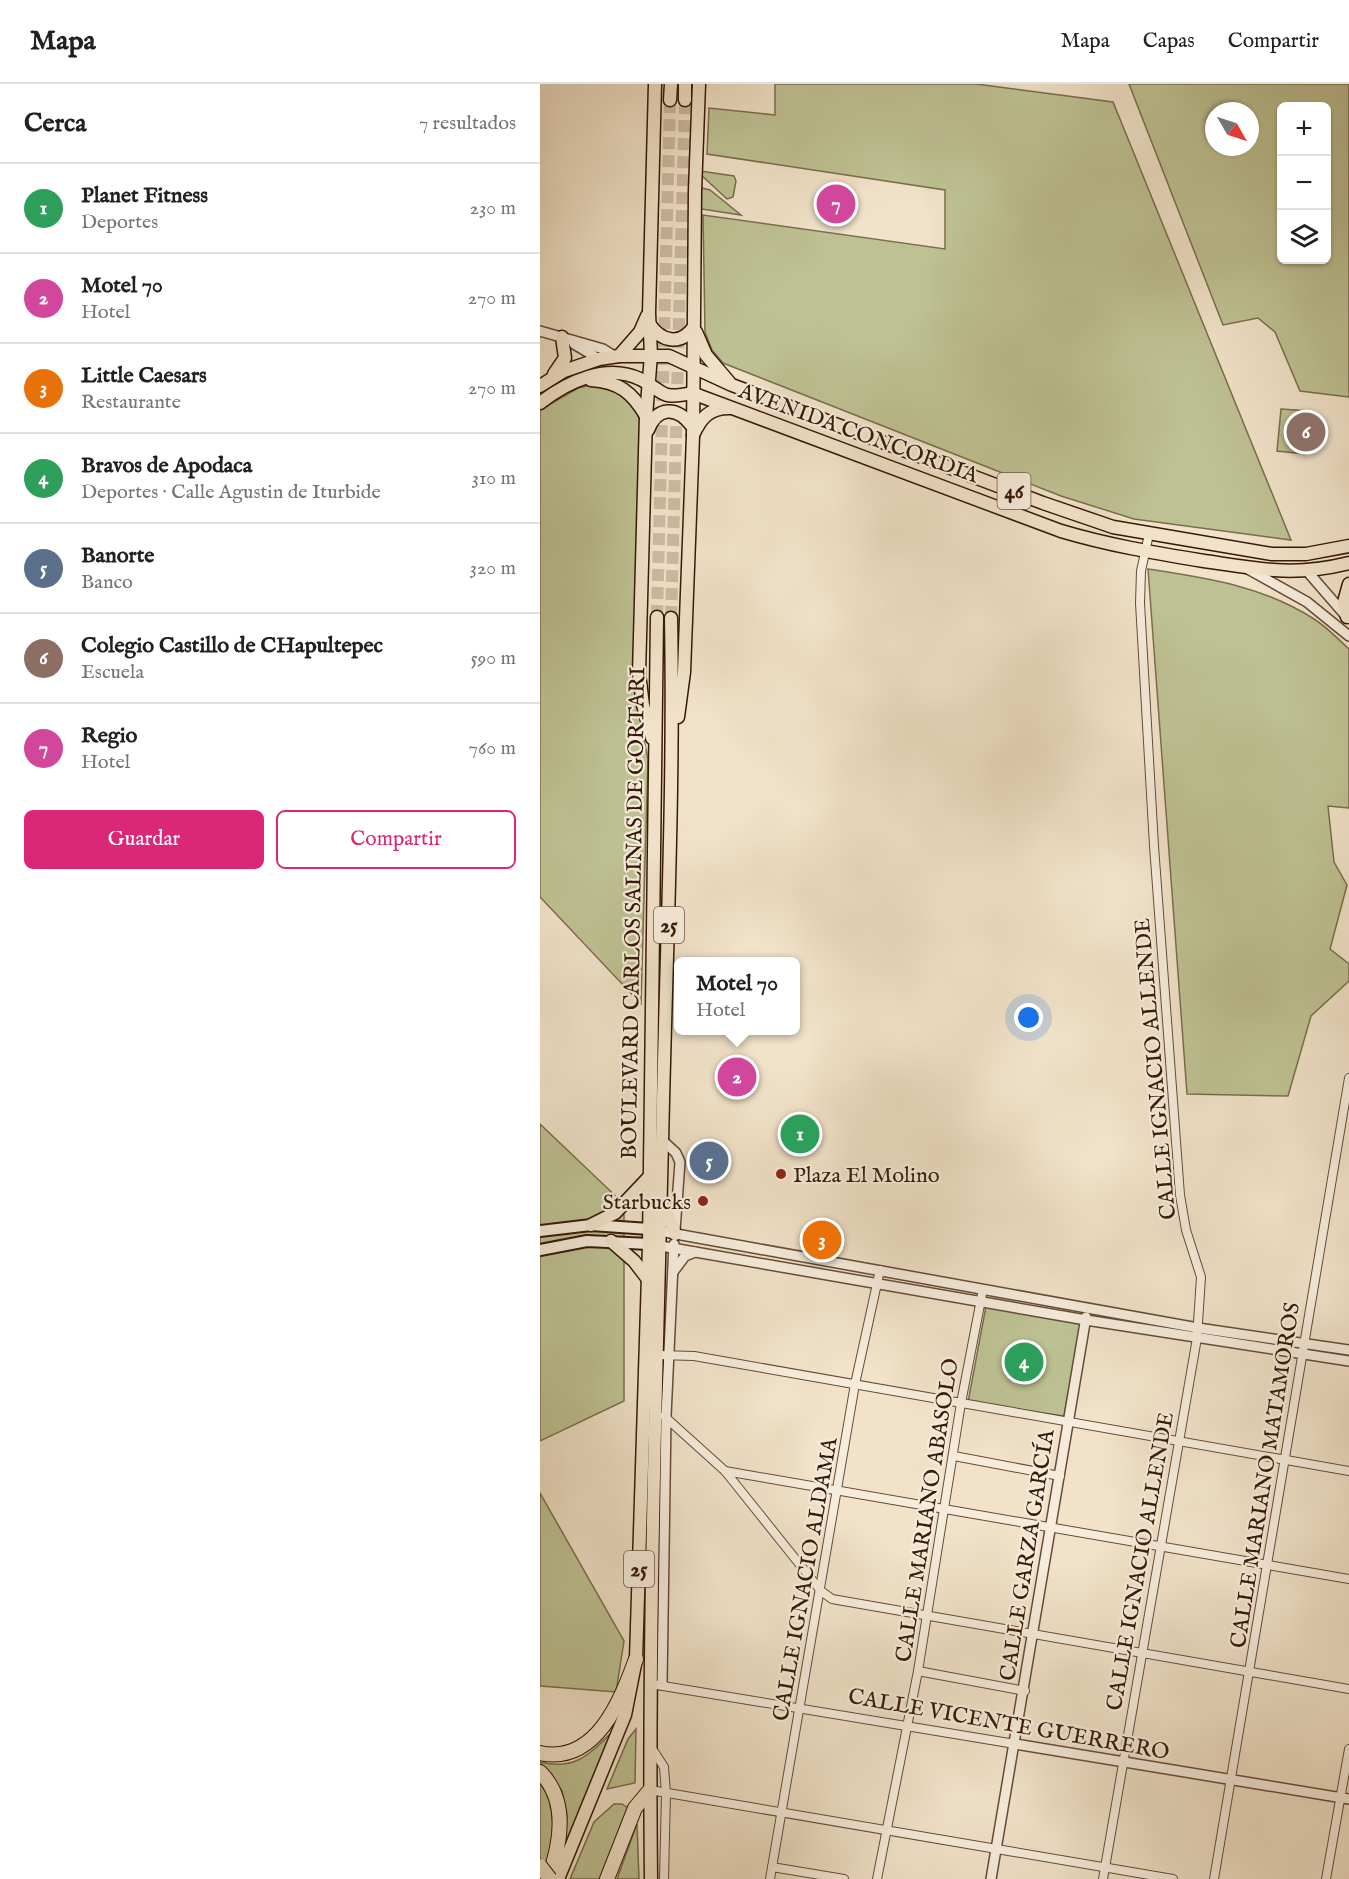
<!DOCTYPE html>
<html lang="es">
<head>
<meta charset="utf-8">
<style>
  body { margin:0; font-family:"IM FELL English",serif; background:#f2f2f2; color:#202124 }
  .controls { position:absolute; right:18px; top:18px; display:grid; overflow:hidden; border-radius:9px; box-shadow:0 2px 4px #0004 }
  .controls button { width:54px; height:54px; display:grid; place-items:center; padding:0; border:0; border-bottom:2px solid #e0e0e0; background:#fff; color:#202124; font:30px sans-serif }
  .compass { position:absolute; left:665px; top:18px; width:54px; height:54px; border-radius:50%; background:#fff; box-shadow:0 2px 4px #0004; rotate:129deg }
  .you { position:absolute; left:489px; top:934px; width:21px; height:21px; margin:-15px; border:4px solid #fff; border-radius:50%; background:#1a73e8; box-shadow:0 0 0 9px #1a73e833 }
  .badge { display:grid; place-items:center; width:39px; height:39px; border-radius:50%; background:#db2777; color:#fff; font-size:20px; font-weight:700 }
  .pin { position:absolute; translate:-50% -50%; border:3px solid #fff; box-shadow:0 2px 6px #0006 }
  .popup { position:absolute; left:134px; top:873px; width:126px; height:78px; box-sizing:border-box; display:grid; place-content:center; border-radius:9px; background:#fff; filter:drop-shadow(0 2px 4px #0005); font-size:20px; white-space:nowrap; color:#757577 }
  .popup b { font-size:22px; color:#202124 }
  .popup::after { content:''; position:absolute; left:50%; top:100%; margin-left:-12px; border:12px solid transparent; border-top-color:#fff }
  .list { margin:0; padding:0; list-style:none }
  h2 { display:flex; justify-content:space-between; align-items:center; height:78px; margin:0; padding:0 24px; font-size:26px }
  h2 small { font-size:20px; font-weight:400; color:#757577 }
  .list li { display:grid; grid-template-columns:39px 1fr auto; gap:18px; align-items:center; box-sizing:border-box; height:90px; padding:0 24px; border-top:2px solid #e0e0e0 }
  .list b { display:block; font-size:22px; white-space:nowrap }
  .list p { margin:0; font-size:20px; white-space:nowrap; color:#757577 }
  .list em { font-size:20px; font-style:normal; color:#757577 }
  .actions { display:flex; gap:12px; padding:18px 24px }
  .actions a { flex:1; padding:14px 0; border:2px solid #db2777; border-radius:9px; text-align:center; font-size:21px; color:#db2777 }
  .actions .main { background:#db2777; color:#fff }
  .icon { flex:none; width:33px; height:33px; fill:none; stroke:currentColor; stroke-width:2; stroke-linecap:round; stroke-linejoin:round }
  .map { position:relative; flex:none; width:809px; height:1795px; overflow:hidden }
  header { display:flex; align-items:center; gap:36px; box-sizing:border-box; height:84px; padding:0 30px; background:#fff; border-bottom:2px solid #e0e0e0 }
  header strong { font-size:28px }
  nav { display:flex; gap:33px; margin-inline-start:auto; font-size:21px }
  main { display:flex }
  aside { flex:1; background:#fff }
  .map>svg:first-child { display:block }
  .green { fill:#bec293; stroke:#7a6e4c; stroke-width:1.5; fill-rule:evenodd }
  .lines { fill:none; stroke-linecap:round; stroke-linejoin:round }
  .primary-tunnel { stroke:#ccbaa2; stroke-width:12; stroke-dasharray:12 6; stroke-linecap:butt }
  .minor-casing { stroke:#654b37; stroke-width:10 }
  .tertiary-casing { stroke:#654b37; stroke-width:12 }
  .secondary-casing { stroke:#361906; stroke-width:14 }
  .primary-casing { stroke:#361906; stroke-width:15 }
  .trunk-casing { stroke:#361906; stroke-width:16 }
  .minor { stroke:#f6ecdc; stroke-width:8 }
  .tertiary { stroke:#f6ecdc; stroke-width:9 }
  .secondary { stroke:#f6ecdc; stroke-width:10 }
  .primary { stroke:#f1e2c9; stroke-width:12 }
  .trunk { stroke:#f1e2c9; stroke-width:14 }
  .trunk-bridge-casing { stroke:#361906; stroke-width:16; stroke-linecap:butt }
  .trunk-bridge { stroke:#f1e2c9; stroke-width:14 }
  .poi-dot { fill:#8f2418; stroke:#f6ecdc; stroke-width:2 }
  .labels { text-anchor:middle; stroke-width:4.5; stroke-linejoin:round; paint-order:stroke }
  .shield { fill:#f6ecdc; stroke:#705846; stroke-width:1.5 }
  .shield-label { font-size:21px; font-weight:bold; fill:#361906 }
  .street-label { font-size:22px; fill:#361906; stroke:#f6ecdc }
  .poi-label { font-size:22px; fill:#361906; stroke:#f6ecdc; text-anchor:start }
</style>
</head>
<body>
<header>
<strong>Mapa</strong>
<nav><a>Mapa</a><a>Capas</a><a>Compartir</a></nav>
</header>
<main>
<aside>
<h2>Cerca<small>7 resultados</small></h2>
<ul class="list">
<li><span class="badge" style="background:#2e9e5b">1</span><div><b>Planet Fitness</b><p>Deportes</p></div><em>230 m</em></li>
<li><span class="badge" style="background:#d1479c">2</span><div><b>Motel 70</b><p>Hotel</p></div><em>270 m</em></li>
<li><span class="badge" style="background:#e8710a">3</span><div><b>Little Caesars</b><p>Restaurante</p></div><em>270 m</em></li>
<li><span class="badge" style="background:#2e9e5b">4</span><div><b>Bravos de Apodaca</b><p>Deportes · Calle Agustin de Iturbide</p></div><em>310 m</em></li>
<li><span class="badge" style="background:#5c6f8a">5</span><div><b>Banorte</b><p>Banco</p></div><em>320 m</em></li>
<li><span class="badge" style="background:#8d6e63">6</span><div><b>Colegio Castillo de CHapultepec</b><p>Escuela</p></div><em>590 m</em></li>
<li><span class="badge" style="background:#d1479c">7</span><div><b>Regio</b><p>Hotel</p></div><em>760 m</em></li>
</ul>
<div class="actions"><a class="main">Guardar</a><a>Compartir</a></div>
</aside>
<div class="map">
<svg width="809" height="1795" viewBox="0 0 809 1795">
  <rect width="100%" height="100%" fill="#f1e2c9"/>
  <filter id="stains"><feTurbulence type="fractalNoise" baseFrequency=".00333" numOctaves="4"/><feColorMatrix values="0 0 0 0 .2 0 0 0 0 .09 0 0 0 0 .02 0 0 0 .5 -.17"/></filter>
  <radialGradient id="worn" r=".72"><stop offset=".6" stop-color="#630" stop-opacity="0"/><stop offset="1" stop-color="#630" stop-opacity=".3"/></radialGradient>
  <g class="green">
    <path d="M235,0H436L573,18L751,456L594,435L521,412L183,279L172,266L165,248L163,131L405,165V106L167,70L169,24L235,31Z"/>
    <path d="M589,0H809V313L760,307L735,248L718,234L683,241ZM742,22H786V176H742ZM674,27H710V63H674Z"/>
    <path d="M160,87L194,92L196,97L193,113L187,115L160,90Z"/>
    <path d="M162,104L170,106L201,131L155,124Z"/>
    <path d="M55,300C79,302 93,316 101,339L94,604L108,675L101,920L0,813V326L38,304Z"/>
    <path d="M741,325L769,327L765,370L737,367Z"/>
    <path d="M608,485C667,494 723,502 774,535C787,543 798,555 809,565V724L788,722L794,778L807,801L790,865L809,880V897L771,932L748,1012L647,1010Z"/>
    <path d="M0,1040L84,1120V1317L0,1357Z"/>
    <path d="M446,1222L541,1239L524,1332L428,1318Z"/>
    <path d="M0,1409L84,1557L76,1608L0,1602Z"/>
    <path d="M96,1645L95,1699L67,1705L88,1655Z"/>
    <path d="M73,1647L25,1764L27,1730L22,1707L0,1678C35,1687 50,1670 73,1647Z"/>
    <path d="M0,1697C18,1723 17,1755 6,1784L0,1773Z"/>
    <path d="M74,1720H82L88,1724L61,1795H30L54,1738Z"/>
    <path d="M97,1740L99,1795H77Z"/>
  </g>
  <g class="lines">
    <g class="primary-tunnel">
      <path d="M117,533L130,16"/>
      <path d="M131,534L145,16"/>
    </g>
    <defs>
      <g id="minor">
        <path d="M118,1271L154,1272L809,1387"/>
        <path d="M124,1332L185,1387L281,1507L292,1515L809,1605"/>
        <path d="M414,1372L520,1392"/>
        <path d="M185,1387L809,1495"/>
        <path d="M378,1587L485,1607"/>
        <path d="M111,1600L475,1660"/>
        <path d="M111,1663L124,1683L126,1709L124,1795"/>
        <path d="M110,1706L633,1795"/>
        <path d="M232,1783L304,1795"/>
        <path d="M230,1795L315,1300L340,1186"/>
        <path d="M337,1795L378,1587L421,1319L443,1205"/>
        <path d="M563,1795L657,1254L661,1193L646,1146L640,1111L614,762L600,519L601,487L609,450"/>
        <path d="M674,1795L809,994"/>
        <path d="M786,1795L809,1665"/>
      </g>
      <g id="tertiary">
        <path d="M0,247L63,265L76,273"/>
        <path d="M34,260L59,275"/>
        <path d="M708,485L767,518L809,552"/>
        <path d="M767,487L806,532"/>
        <path d="M123,1057L136,1069L140,1078L135,1146"/>
        <path d="M114,1146L658,1244L809,1266"/>
        <path d="M115,1161L546,1236L809,1277"/>
        <path d="M133,1188L145,1172L155,1168"/>
        <path d="M122,1601L126,1332L134,1160"/>
        <path d="M475,1660L809,1715"/>
        <path d="M451,1795L546,1233"/>
      </g>
      <g id="secondary">
        <path d="M0,1147L51,1141L109,1145"/>
        <path d="M0,1166L47,1157L109,1160"/>
      </g>
      <g id="primary">
        <path d="M130,16L131,0"/>
        <path d="M145,16V0"/>
        <path d="M110,241C121,257 140,262 153,244"/>
        <path d="M156,248L166,271L189,298"/>
        <path d="M79,272L100,248L107,232"/>
        <path d="M14,290L25,274L22,253"/>
        <path d="M51,296C79,298 92,308 106,332"/>
        <path d="M0,302L24,287L59,275L79,272H129L192,301L503,419L573,443L732,470H766L809,462"/>
        <path d="M0,319C27,298 66,279 100,295C126,308 119,316 152,309L521,447C568,461 615,469 664,477C719,485 753,493 809,479"/>
        <path d="M108,346C117,322 137,322 152,342"/>
        <path d="M153,351C161,334 169,324 189,324"/>
        <path d="M807,533L804,518L809,500"/>
        <path d="M138,633L144,588L153,352L155,107L159,0"/>
        <path d="M112,654L103,621L99,590L106,332L111,271L109,229L115,0"/>
        <path d="M126,1125L135,1150"/>
        <path d="M51,1141L75,1129L110,1092"/>
        <path d="M71,1157L94,1177L107,1194"/>
        <path d="M18,1795L85,1631L96,1575L109,1160L117,533"/>
        <path d="M111,1795C108,1535 117,1275 123,1016C127,855 134,695 131,534"/>
      </g>
      <g id="trunk">
        <path d="M0,1669C56,1681 81,1616 96,1575"/>
        <path d="M0,1688C29,1717 21,1760 8,1795"/>
        <path d="M67,1795L95,1724L110,1706"/>
      </g>
    </defs>
    <use href="#minor" class="minor-casing"/>
    <use href="#tertiary" class="tertiary-casing"/>
    <use href="#secondary" class="secondary-casing"/>
    <use href="#primary" class="primary-casing"/>
    <use href="#trunk" class="trunk-casing"/>
    <use href="#minor" class="minor"/>
    <use href="#tertiary" class="tertiary"/>
    <use href="#secondary" class="secondary"/>
    <use href="#primary" class="primary"/>
    <use href="#trunk" class="trunk"/>
    <defs>
      <path id="trunk-bridge" d="M0,1782L10,1795"/>
    </defs>
    <use href="#trunk-bridge" class="trunk-bridge-casing"/>
    <use href="#trunk-bridge" class="trunk-bridge"/>
  </g>
  <g class="poi-dot">
    <circle cx="241" cy="1090" r="6"/>
    <circle cx="163" cy="1117" r="6"/>
  </g>
  <g class="labels">
    <g class="shield">
      <rect x="457.5" y="389" width="33" height="36" rx="4.5"/>
      <rect x="114" y="823" width="30" height="36" rx="4.5"/>
      <rect x="84" y="1467" width="30" height="36" rx="4.5"/>
    </g>
    <g class="shield-label">
      <text x="474" y="414">46</text>
      <text x="129" y="848">25</text>
      <text x="99" y="1492">25</text>
    </g>
    <g class="street-label">
      <text transform="translate(319 348) rotate(20)" y="8">AVENIDA CONCORDIA</text>
      <text transform="translate(92 829) rotate(-89)" y="8">BOULEVARD CARLOS SALINAS DE GORTARI</text>
      <text transform="translate(614 985) rotate(-95)" y="8">CALLE IGNACIO ALLENDE</text>
      <text transform="translate(724 1391) rotate(-81)" y="8">CALLE MARIANO MATAMOROS</text>
      <text transform="translate(386 1426) rotate(-81)" y="8">CALLE MARIANO ABASOLO</text>
      <text transform="translate(486 1471) rotate(-81)" y="8">CALLE GARZA GARCÍA</text>
      <text transform="translate(599 1477) rotate(-80)" y="8">CALLE IGNACIO ALLENDE</text>
      <text transform="translate(264 1495) rotate(-80)" y="8">CALLE IGNACIO ALDAMA</text>
      <text transform="translate(469 1639) rotate(10)" y="8">CALLE VICENTE GUERRERO</text>
    </g>
    <g class="poi-label">
      <text x="253" y="1098">Plaza El Molino</text>
      <text x="151" y="1125" text-anchor="end">Starbucks</text>
    </g>
  </g>
  <rect width="100%" height="100%" filter="url(#stains)"/>
  <rect width="100%" height="100%" fill="url(#worn)"/>
</svg>
<div class="controls">
<button>+</button>
<button>−</button>
<button><svg class="icon" aria-label="layers" viewBox="0 0 24 24"><path d="M12 4l9 5-9 5-9-5zM3 14l9 5 9-5"/></svg></button>
</div>
<svg class="compass" viewBox="-18 -18 36 36"><path d="M0-13l5 13h-10z" fill="#e53935"/><path d="M0 13l5-13h-10z" fill="#757577"/></svg>
<div class="you"></div>
<div class="pin badge" style="left:260px;top:1050px;background:#2e9e5b">1</div>
<div class="pin badge" style="left:197px;top:993px;background:#d1479c">2</div>
<div class="popup"><b>Motel 70</b>Hotel</div>
<div class="pin badge" style="left:282px;top:1156px;background:#e8710a">3</div>
<div class="pin badge" style="left:484px;top:1278px;background:#2e9e5b">4</div>
<div class="pin badge" style="left:169px;top:1077px;background:#5c6f8a">5</div>
<div class="pin badge" style="left:766px;top:348px;background:#8d6e63">6</div>
<div class="pin badge" style="left:296px;top:120px;background:#d1479c">7</div>
</div>
</main>
</body>
</html>
